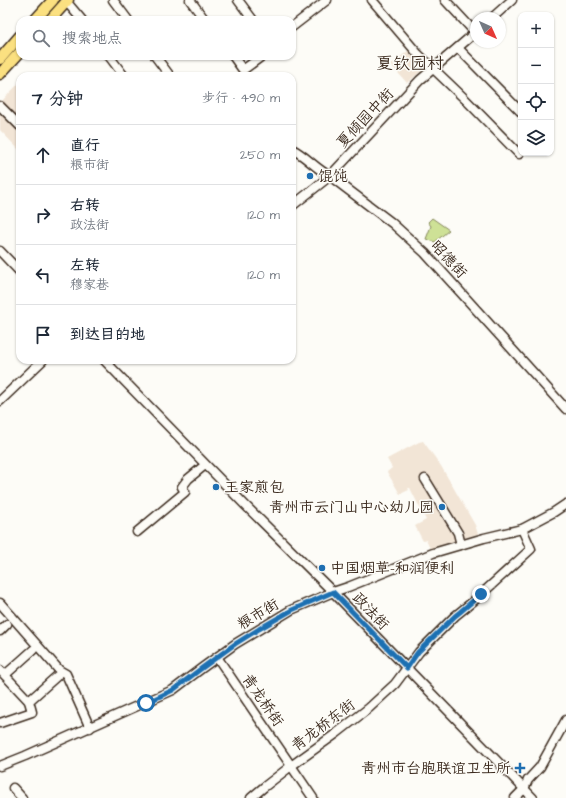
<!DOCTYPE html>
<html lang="zh">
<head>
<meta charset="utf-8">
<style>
  body { margin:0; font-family:"Architects Daughter","LXGW WenKai TC",sans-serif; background:#f6f6f7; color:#1f2937 }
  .controls { position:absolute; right:12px; top:12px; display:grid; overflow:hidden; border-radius:8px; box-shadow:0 1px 3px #0004 }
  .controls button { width:36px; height:36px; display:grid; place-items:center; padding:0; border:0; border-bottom:1px solid #e0e1e3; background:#fff; color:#1f2937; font:20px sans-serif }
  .compass { position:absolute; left:470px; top:12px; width:36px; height:36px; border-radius:50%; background:#fff; box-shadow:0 1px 3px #0004; rotate:135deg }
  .stop { position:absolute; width:12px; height:12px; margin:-9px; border:3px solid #1f6fb2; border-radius:50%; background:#fff }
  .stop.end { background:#1f6fb2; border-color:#fff; box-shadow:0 1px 4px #0008 }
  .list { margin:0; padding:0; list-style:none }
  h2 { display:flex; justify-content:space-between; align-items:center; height:52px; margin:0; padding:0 16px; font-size:17px }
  h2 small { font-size:13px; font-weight:400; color:#747a83 }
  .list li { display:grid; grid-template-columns:26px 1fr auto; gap:12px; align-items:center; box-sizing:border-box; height:60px; padding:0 16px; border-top:1px solid #e0e1e3 }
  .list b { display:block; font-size:15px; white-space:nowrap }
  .list p { margin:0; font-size:13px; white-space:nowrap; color:#747a83 }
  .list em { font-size:13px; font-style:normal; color:#747a83 }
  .icon { flex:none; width:22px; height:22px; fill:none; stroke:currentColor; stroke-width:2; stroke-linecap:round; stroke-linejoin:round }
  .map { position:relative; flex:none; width:566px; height:798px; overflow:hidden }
  .search { position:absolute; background:#fff; box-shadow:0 1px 3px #0004; left:16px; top:16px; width:280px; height:44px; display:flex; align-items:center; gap:10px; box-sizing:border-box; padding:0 14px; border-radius:12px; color:#747a83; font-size:15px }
  .panel { position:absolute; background:#fff; box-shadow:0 1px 3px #0004; left:16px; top:72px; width:280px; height:292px; border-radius:12px }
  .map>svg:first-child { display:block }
  .built { fill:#f2e5d6 }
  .green { fill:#cee196; stroke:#84865a }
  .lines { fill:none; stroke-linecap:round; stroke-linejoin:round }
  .minor-casing { stroke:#3b2a1e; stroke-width:11 }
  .major-casing { stroke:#3b2a1e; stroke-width:13 }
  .minor { stroke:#fdfcf7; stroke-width:8 }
  .major { stroke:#fbe080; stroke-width:10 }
  .route { stroke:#1f6fb2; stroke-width:5 }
  .poi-dot { fill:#1f6fb2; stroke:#fdfcf7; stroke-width:1.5 }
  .labels { text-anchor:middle; stroke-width:3; stroke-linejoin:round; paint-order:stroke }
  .street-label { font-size:15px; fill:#3b2a1e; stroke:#fdfcf7 }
  .poi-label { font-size:15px; fill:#3b2a1e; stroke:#fdfcf7; text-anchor:start }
  .quarter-label { font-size:17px; fill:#3b2a1e; stroke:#fdfcf7 }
</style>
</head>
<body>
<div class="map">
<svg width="566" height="798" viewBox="0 0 566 798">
  <rect width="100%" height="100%" fill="#fdfcf7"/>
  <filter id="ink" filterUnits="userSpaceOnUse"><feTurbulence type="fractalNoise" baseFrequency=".025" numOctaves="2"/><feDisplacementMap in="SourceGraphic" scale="8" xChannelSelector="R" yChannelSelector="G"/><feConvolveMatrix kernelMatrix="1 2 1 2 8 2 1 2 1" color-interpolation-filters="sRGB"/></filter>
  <g filter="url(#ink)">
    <g class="built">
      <path d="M410,49L426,67L407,83L391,65Z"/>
      <path d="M19,83L20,84V151L0,130V103Z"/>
      <path d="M423,441L441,466L475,525L478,534L442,545L431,551L426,540L423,541L415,526L426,520L410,488H408L409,490L400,494L387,472L392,468L387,459L419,442Z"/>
    </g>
    <path class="green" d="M432,218L449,230L435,242L426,239L431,226L428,222Z"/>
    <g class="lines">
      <defs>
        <g id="minor">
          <path d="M65,0L82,20"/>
          <path d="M113,0L128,20"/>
          <path d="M190,0L205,20"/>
          <path d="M238,0L253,20"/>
          <path d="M372,0L418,54L465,99L519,154"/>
          <path d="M445,0L471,28L476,32"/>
          <path d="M492,18L512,0"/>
          <path d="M292,27L327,0"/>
          <path d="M458,48L521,112"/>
          <path d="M109,56L124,76"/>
          <path d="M155,56L170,76"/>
          <path d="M233,56L243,70L262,56"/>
          <path d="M0,106L20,126"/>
          <path d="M292,149C306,156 316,169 330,176L392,223L425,253L566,409"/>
          <path d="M292,206L330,176L420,80L476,32"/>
          <path d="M0,251L20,272"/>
          <path d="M104,360L245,505L333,592L533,798"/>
          <path d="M0,401L43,360"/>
          <path d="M425,479L458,533L461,545"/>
          <path d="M137,532L185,492L182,487L188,479L205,465"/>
          <path d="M0,603L59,670L66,674L90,728"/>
          <path d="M0,631L7,624"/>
          <path d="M217,657L313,798"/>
          <path d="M0,670L29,701"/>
          <path d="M5,675L33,650"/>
          <path d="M0,723L32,712L29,701L57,676"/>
          <path d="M0,766L25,756L173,690L202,668L235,644L291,610L333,592L348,587L433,553L484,538L522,529L554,512L566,504"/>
          <path d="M13,788L22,798"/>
          <path d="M251,798L264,787L291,766L337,733L369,708L395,684L419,652L455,616L460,612L476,599L531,549L522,529"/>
          <path d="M515,798L524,789L528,780L540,767L566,720"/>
        </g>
        <g id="major">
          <path d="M35,20L53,0"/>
          <path d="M50,20L68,0"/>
          <path d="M0,59L20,36"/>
          <path d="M0,74L20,52"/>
        </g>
      </defs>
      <use href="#minor" class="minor-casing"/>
      <use href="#major" class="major-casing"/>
      <use href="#minor" class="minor"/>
      <use href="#major" class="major"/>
    </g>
  </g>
  <g class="lines" filter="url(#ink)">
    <path class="route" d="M146,703L173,690L202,668L235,644L259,629L292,610L333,592L407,668L418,652L455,616L460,612L481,594"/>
  </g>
  <g class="poi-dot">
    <circle cx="310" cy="176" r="4"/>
    <circle cx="216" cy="487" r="4"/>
    <circle cx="442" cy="507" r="4"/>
    <circle cx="322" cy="568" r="4"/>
    <path d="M518 762h4v4h4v4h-4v4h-4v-4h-4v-4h4z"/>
  </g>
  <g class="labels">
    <g class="street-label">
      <text transform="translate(365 118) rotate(-47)" y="5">夏倾园中街</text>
      <text transform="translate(449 259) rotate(47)" y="5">昭德街</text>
      <text transform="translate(371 611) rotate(46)" y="5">政法街</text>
      <text transform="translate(258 614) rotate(-31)" y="5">粮市街</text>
      <text transform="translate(263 700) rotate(55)" y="5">青龙桥街</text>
      <text transform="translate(323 725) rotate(-37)" y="5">青龙桥东街</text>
    </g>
    <g class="poi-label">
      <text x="318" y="181">馄饨</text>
      <text x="224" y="492">王家煎包</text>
      <text x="434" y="512" text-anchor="end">青州市云门山中心幼儿园</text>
      <text x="330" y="573">中国烟草-和润便利</text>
      <text x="511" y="773" text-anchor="end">青州市台胞联谊卫生所</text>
    </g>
    <g class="quarter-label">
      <text x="410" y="69">夏钦园村</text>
    </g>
  </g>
</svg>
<div class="controls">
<button>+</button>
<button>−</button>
<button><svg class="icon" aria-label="locate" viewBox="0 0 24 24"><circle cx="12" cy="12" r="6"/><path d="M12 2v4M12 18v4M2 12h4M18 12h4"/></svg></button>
<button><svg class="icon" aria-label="layers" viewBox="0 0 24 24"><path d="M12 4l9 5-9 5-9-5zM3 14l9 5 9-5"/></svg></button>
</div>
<svg class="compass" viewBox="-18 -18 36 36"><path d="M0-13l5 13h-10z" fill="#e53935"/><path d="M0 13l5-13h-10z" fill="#747a83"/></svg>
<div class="stop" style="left:146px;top:703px"></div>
<div class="stop end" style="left:481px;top:594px"></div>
<div class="search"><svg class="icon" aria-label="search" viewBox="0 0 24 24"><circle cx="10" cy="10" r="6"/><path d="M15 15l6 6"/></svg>搜索地点</div>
<section class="panel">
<h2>7 分钟<small>步行 · 490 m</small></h2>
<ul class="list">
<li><svg class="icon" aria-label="ahead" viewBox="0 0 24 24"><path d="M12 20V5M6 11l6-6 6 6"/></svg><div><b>直行</b><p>粮市街</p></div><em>250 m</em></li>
<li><svg class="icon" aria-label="right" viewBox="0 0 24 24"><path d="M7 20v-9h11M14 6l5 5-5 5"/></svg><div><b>右转</b><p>政法街</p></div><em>120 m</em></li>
<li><svg class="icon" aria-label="left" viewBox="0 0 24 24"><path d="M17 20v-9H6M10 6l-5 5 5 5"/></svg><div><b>左转</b><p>穆家巷</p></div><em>120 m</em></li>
<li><svg class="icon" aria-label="arrive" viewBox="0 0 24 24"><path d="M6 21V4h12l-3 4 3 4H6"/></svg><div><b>到达目的地</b></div></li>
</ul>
</section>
</div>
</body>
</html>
